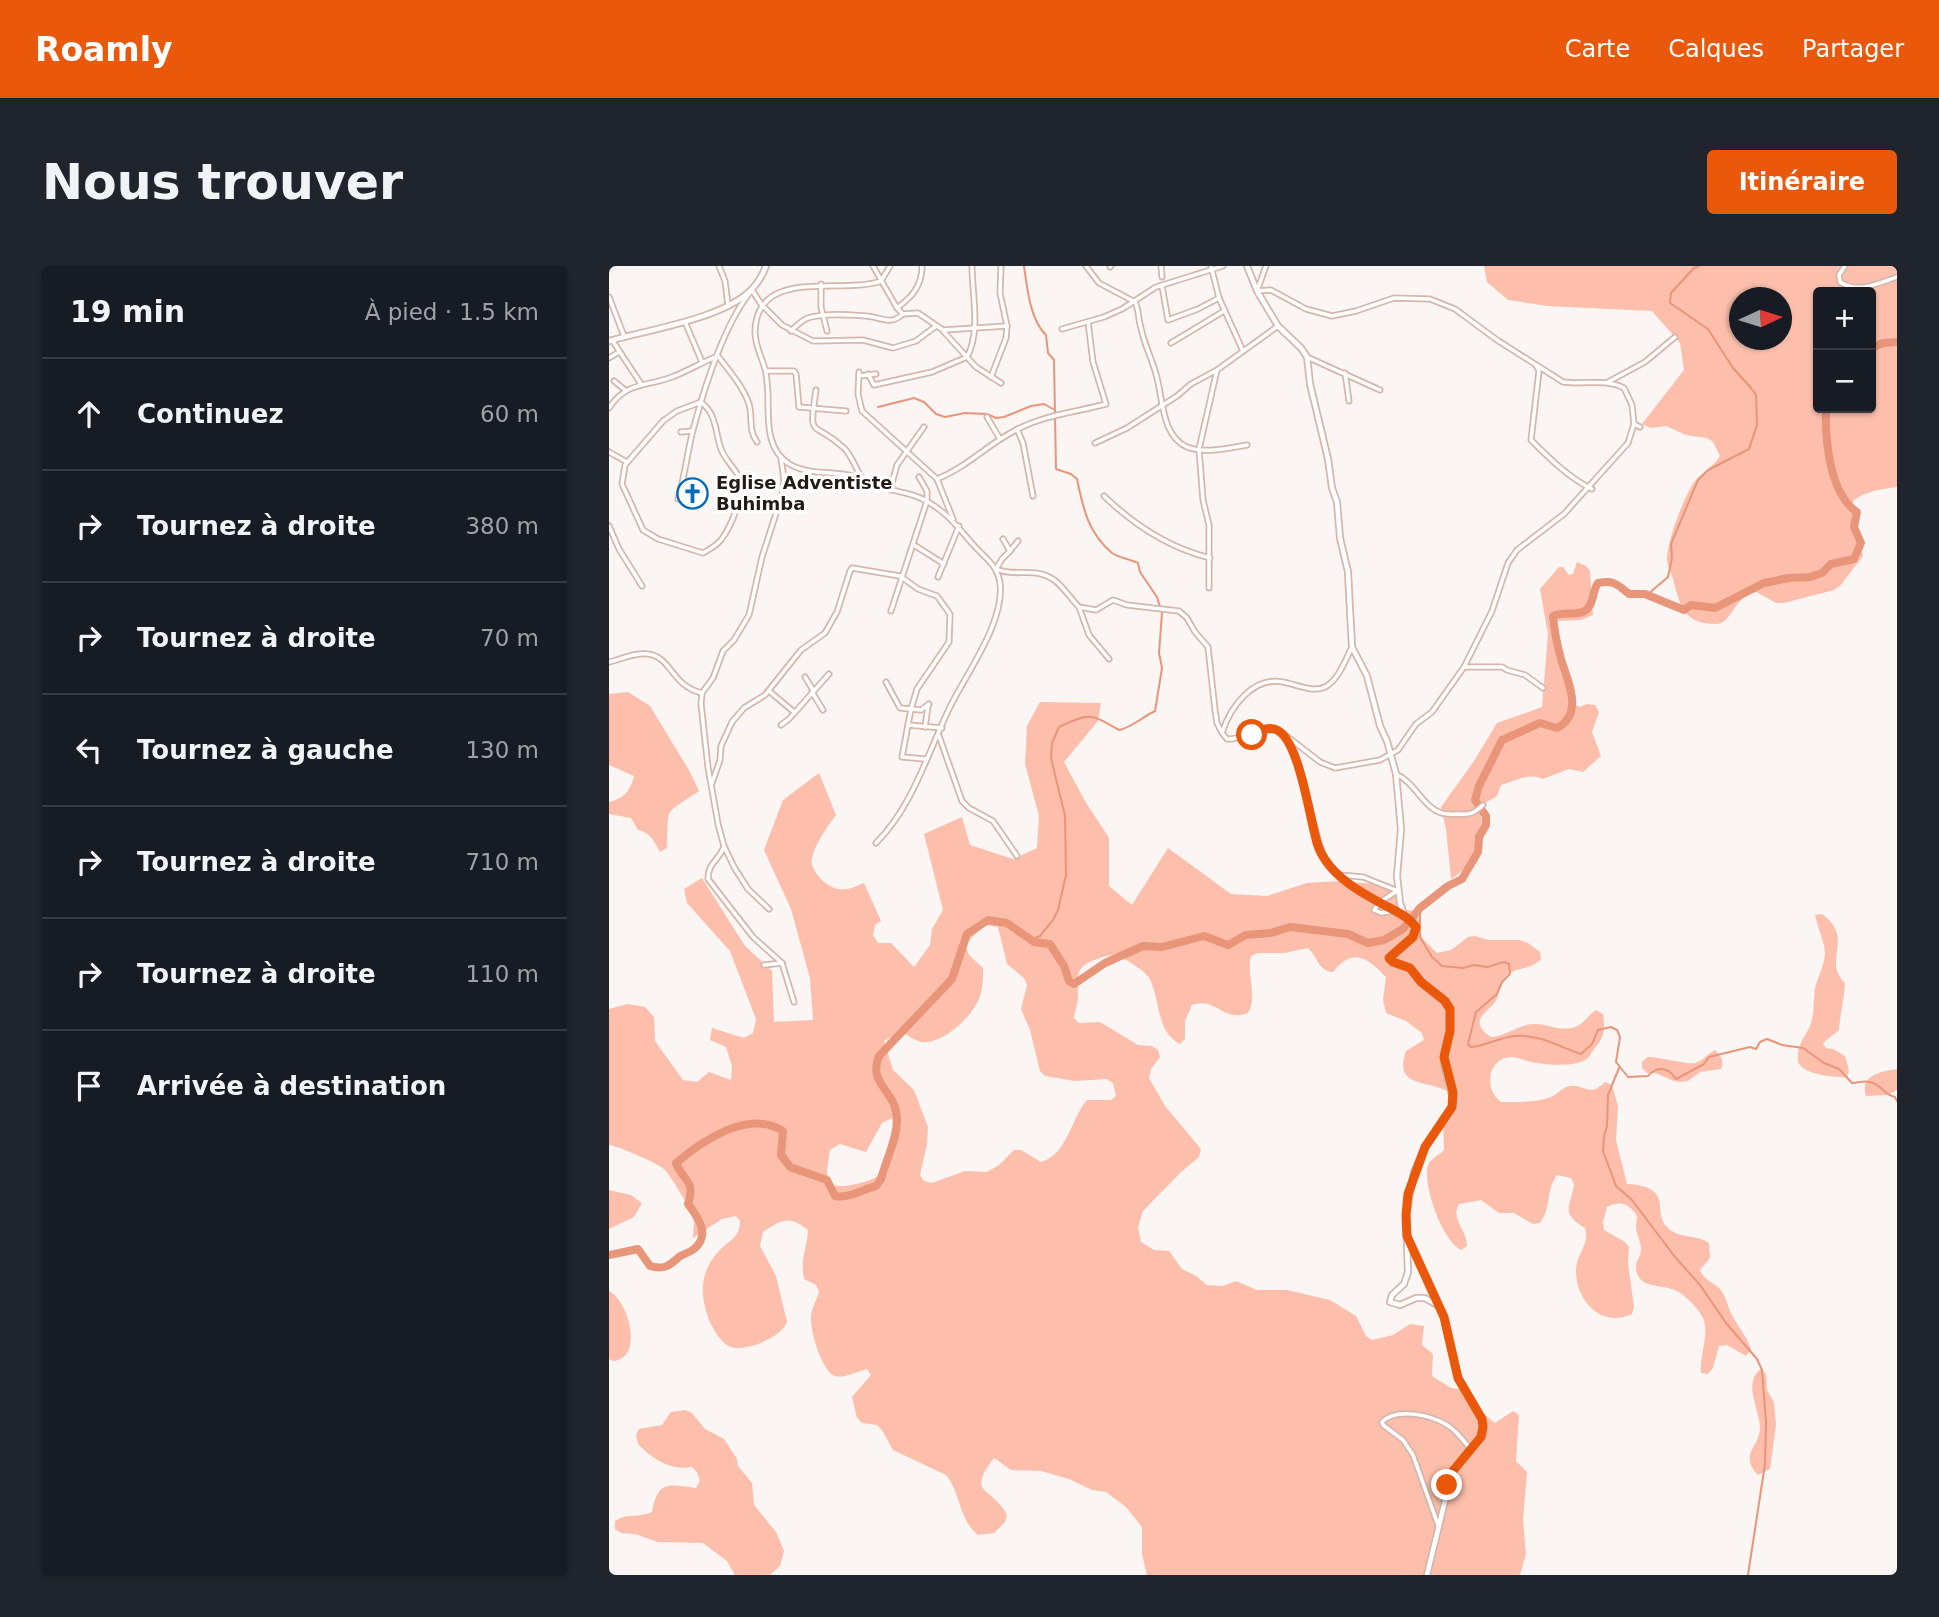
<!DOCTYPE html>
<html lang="fr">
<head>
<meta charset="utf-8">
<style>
  body { margin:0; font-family:"DejaVu Sans",sans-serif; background:#20242c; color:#f1f3f6 }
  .controls { position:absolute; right:21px; top:21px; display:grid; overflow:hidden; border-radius:7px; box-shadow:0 2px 5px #0004 }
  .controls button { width:63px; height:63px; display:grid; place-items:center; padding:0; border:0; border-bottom:2px solid #363941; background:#171b24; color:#f1f3f6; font:35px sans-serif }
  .compass { position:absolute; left:1120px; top:21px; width:63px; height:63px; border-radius:50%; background:#171b24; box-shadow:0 2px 5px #0004; rotate:86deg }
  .stop { position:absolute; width:21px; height:21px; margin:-16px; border:5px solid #ea580c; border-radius:50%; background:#fff }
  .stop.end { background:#ea580c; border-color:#fff; box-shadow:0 2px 7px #0008 }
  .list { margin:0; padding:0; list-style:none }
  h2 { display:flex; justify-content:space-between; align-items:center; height:91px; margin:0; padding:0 28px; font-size:30px }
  h2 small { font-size:23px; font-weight:400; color:#9ea1a6 }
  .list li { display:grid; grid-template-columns:46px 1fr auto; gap:21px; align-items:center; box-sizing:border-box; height:112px; padding:0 28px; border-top:2px solid #363941 }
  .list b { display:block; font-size:26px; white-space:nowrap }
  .list em { font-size:23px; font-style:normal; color:#9ea1a6 }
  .icon { flex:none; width:38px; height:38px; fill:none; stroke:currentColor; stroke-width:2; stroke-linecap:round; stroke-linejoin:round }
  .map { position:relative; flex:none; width:1288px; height:1309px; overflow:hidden; border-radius:7px }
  header { display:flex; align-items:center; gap:42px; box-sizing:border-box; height:98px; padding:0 35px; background:#ea580c; color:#fff }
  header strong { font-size:33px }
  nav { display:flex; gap:38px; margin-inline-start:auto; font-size:24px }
  .intro { display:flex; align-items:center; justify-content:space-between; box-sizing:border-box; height:168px; padding:0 42px }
  h1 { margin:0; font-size:49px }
  .button { padding:18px 32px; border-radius:7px; background:#ea580c; color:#fff; font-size:24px; font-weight:700 }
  main { display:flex; gap:42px; padding:0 42px }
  aside { flex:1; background:#171b24; border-radius:7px; box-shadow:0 2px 5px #0004 }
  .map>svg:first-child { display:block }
  .green { fill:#fdbfab; fill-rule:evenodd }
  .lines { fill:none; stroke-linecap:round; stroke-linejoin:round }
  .stream { stroke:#e89579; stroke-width:2 }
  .river { stroke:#e89579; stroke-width:8 }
  .minor-casing { stroke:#d4b7ad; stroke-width:7 }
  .tertiary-casing { stroke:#d4b7ad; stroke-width:8 }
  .minor { stroke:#fff; stroke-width:3.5 }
  .tertiary { stroke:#fff; stroke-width:4.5 }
  .route { stroke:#ea580c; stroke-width:9 }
  .labels { text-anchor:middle; stroke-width:7; stroke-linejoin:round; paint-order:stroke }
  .poi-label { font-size:18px; font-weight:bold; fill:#241a16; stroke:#fff; text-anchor:start }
</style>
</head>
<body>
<header>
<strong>Roamly</strong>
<nav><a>Carte</a><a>Calques</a><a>Partager</a></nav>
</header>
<div class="intro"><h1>Nous trouver</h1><a class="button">Itinéraire</a></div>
<main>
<aside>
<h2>19 min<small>À pied · 1.5 km</small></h2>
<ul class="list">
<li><svg class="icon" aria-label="ahead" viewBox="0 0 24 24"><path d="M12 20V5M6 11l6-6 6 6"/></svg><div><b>Continuez</b></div><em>60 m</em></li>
<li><svg class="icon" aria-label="right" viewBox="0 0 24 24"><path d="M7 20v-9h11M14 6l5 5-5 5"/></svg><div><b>Tournez à droite</b></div><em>380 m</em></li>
<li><svg class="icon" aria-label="right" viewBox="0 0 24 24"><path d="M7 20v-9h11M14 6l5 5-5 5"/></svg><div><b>Tournez à droite</b></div><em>70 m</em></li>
<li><svg class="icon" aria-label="left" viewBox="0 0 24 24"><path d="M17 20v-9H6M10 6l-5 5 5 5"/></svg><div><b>Tournez à gauche</b></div><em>130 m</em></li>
<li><svg class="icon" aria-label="right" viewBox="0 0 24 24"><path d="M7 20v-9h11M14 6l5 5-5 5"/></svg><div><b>Tournez à droite</b></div><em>710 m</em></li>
<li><svg class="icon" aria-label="right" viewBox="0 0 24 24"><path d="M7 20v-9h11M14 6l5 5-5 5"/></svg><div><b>Tournez à droite</b></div><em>110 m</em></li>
<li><svg class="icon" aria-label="arrive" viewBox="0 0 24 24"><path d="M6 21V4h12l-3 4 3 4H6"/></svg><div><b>Arrivée à destination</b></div></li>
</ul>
</aside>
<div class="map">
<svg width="1288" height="1309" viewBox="0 0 1288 1309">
  <rect width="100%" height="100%" fill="#fbf5f3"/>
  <g class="green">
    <path d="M875,0H1288V221C1273,223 1256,225 1244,235L1243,244L1254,290L1231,320L1225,324L1175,337H1167L1147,326C1124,331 1123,358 1107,358C1073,358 1071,338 1064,313C1062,306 1058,300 1058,292C1059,273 1073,237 1082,221C1089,207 1104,203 1111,190L1104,176L1098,172L1077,169L1057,160L1042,162L1033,158L1075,104L1071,77L1043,45L938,40L899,34L878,16ZM1209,26H1262V142H1209ZM1130,32H1172V74H1130Z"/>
    <path d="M968,296L977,300L981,305L984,349L972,354L948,355C945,379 961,399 965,422C966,427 965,434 966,439L971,441L978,438L986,439L990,446L983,466L992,490L974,506L960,503L934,513C920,506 906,515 892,519L888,530L871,540C877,566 865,601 842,613L837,563L832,541L865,495L888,457L933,441L939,368L931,323L950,301H954L960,309L964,308Z"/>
    <path d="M19,426L41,440L81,506L90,525C53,550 60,539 58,582L51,586C45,575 41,566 29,564L22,552L0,548V536C15,532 21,526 25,510L0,499V428Z"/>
    <path d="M431,436L492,437L489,455L455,496L476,535L500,572V620L523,639L559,582L622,628L658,630L698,617L731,615L789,620L792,640L797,644L808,645L813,672L828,687L842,684L859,671L866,670L880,674H911L919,677L931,686L932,693C922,704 907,701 897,710C890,716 891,722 889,730C884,746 855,752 882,771C897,770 909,759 924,758C939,757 950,766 966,761C975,758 979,749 987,744L994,748C996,763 996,770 986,782C982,786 981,792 976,794C965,801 935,799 923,796C916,795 908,791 902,791C879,792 874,823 892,836C907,836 927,837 942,831C949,828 953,821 961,820C975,818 980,832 996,816L1003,819L1009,840L1007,874L1018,918C1070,921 1038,949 1063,965C1073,972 1089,969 1100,977L1101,992L1091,1004C1095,1014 1104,1016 1111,1023C1118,1031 1118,1040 1123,1049C1129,1061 1138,1070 1142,1084L1137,1090L1118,1079L1110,1080L1104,1102L1099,1108L1092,1107C1090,1090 1101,1068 1094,1052C1090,1043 1076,1029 1068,1025C1055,1018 1030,1024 1027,1003C1026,995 1033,990 1032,982C1030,967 1025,970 1028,950C1021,938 1011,934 998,941L994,956L995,964L1016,976L1020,981L1019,997L1025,1041L1023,1048C992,1063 966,1034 967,1003C968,987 981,978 976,962C950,946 962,941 965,918L962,912L948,909C937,924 942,943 931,957L924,958L905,947H890L872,934L850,938C841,954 858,963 858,980L852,984C834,976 813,919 819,899C822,892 831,889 835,884L834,856L843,836L841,827C823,813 783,824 797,785L815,774L813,767L797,755L777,747L774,734L777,711C758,691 744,681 724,706C709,705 709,691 699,682L676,687H649L642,690C637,708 649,730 639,747C614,757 607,730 583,739L576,755V773L571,778C546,765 552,733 540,712C535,704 526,700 519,695C509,689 504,687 494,691C466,700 469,704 469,731C469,738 466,744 465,752L470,757L491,756L529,779L543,780L549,784L551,791L542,803L540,812L556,840L592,883L590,891L572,906L534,945L529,961L532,976L545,984L560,985L573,1003L587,1010L598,1019L614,1020L627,1015L648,1024H678L721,1034L747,1050L757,1070L763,1074L784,1069L801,1058L815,1060L813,1079L824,1088L823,1110L842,1122L857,1124L870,1144L886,1157L904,1145L910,1149L907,1195L918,1206L914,1253L917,1288L911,1309H538L533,1288V1261L517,1241L497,1226L483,1224L460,1213L432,1205L402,1204L385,1192C356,1230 384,1220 398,1249L396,1256L385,1267L369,1269C349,1252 352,1227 337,1209L284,1184L273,1164L268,1159L253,1157L248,1152L243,1131L262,1109L258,1103C249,1105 234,1113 226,1110C213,1106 201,1065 202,1051C202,1043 208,1034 210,1025L207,1019L195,1013C191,991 198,984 199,964C181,949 173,953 154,966L151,980L167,1010L178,1056C173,1071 137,1086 122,1081C112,1078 102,1060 99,1051C90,1026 92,1004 110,985C120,974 131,972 131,955L127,950L113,953L84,972C84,965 86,956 84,949C83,945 59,906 55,903C48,897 9,880 0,879V743L19,738L36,741L45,751L46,775L74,814L88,816L100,806L122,814L123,800L117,781L101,774L103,762L135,772L144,767L147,753L121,685L78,637L75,623L93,612L136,680L163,705L165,756L204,754L201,712L182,643L155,584L174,534L210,507L227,549C218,561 206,578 203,592C200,605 218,621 229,623C239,625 247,620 255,617L272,655L266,659L264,669L269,677H282L305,701L321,679L323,663L334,644L315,568L353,551L361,579L404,593L428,582L430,550L416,498L418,460ZM376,659L389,661L398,698L415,712L418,719L412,743L421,764L431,805L436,810L466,815L497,813L504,817L507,830L502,834H478C462,852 459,888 432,896L412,884H405L390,899L378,906L356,905L323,917L315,915L311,909L318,878L319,861L305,824L284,804L275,775L292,766C298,769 306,774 312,776C332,779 361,753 369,735C374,725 374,713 374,702L360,689L356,678ZM283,852C287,884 288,909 251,917C238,920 232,922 219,918L218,903L221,884L231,878L257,886L273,857Z"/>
    <path d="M1213,648C1247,673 1212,694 1236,717C1235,734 1231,748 1230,764L1214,777L1217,782L1224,783L1236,790L1240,804L1238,811C1226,812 1191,808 1189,795C1187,781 1196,771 1201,760C1206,747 1204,735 1206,722C1209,710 1216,699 1216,686C1216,678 1208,659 1206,649Z"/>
    <path d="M1106,784C1113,791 1115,795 1112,803L1091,806L1079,815L1072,816L1065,815L1046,807H1038L1033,802V796L1039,791C1050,791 1080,799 1086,797C1093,795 1099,788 1106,784Z"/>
    <path d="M1288,803V824L1279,829L1257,830C1250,810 1272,805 1288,803Z"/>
    <path d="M0,924L22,929L33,937L25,951L0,963Z"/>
    <path d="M0,1025C20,1035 35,1093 4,1095L0,1093Z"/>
    <path d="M1152,1103L1157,1108L1158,1124L1165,1136L1167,1159L1161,1203L1149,1209C1129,1188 1151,1181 1151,1162C1151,1144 1133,1117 1152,1103Z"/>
    <path d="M76,1144L83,1147L96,1163L115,1173L128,1193L129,1200L143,1217L145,1239L167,1266L175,1285L171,1300L161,1309H126L118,1295L94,1277L49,1276L26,1268L12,1267L6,1263V1255C17,1247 31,1252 43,1246C49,1215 58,1218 87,1222L91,1215L88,1206L83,1201C63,1205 43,1193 29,1178L27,1169L30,1163L53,1159L62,1146Z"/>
  </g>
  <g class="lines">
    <g class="stream">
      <path d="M415,0C418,21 421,54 437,69L439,87L445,94L447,203L462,208L468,213C474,242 479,267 503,287C510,292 521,293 529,297L531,306L548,331L553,347L550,387L553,402L546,445C533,451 524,461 510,464C482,448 481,446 450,461L443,477L442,492L456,550L457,609L449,644L444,654L431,670L421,674"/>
      <path d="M269,141L305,132L315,136L327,148L336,151L356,147L378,148L387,152L395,151L422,140L435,138L444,143"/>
      <path d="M1038,329L1059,311L1063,292L1062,278L1089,214L1099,204L1140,183L1148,159L1147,129L1142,122L1124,102L1099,63L1061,37L1062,27L1085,2L1090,0"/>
      <path d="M811,642V671L823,691L833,700L854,702L865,699L878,701L895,696L900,698L901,708L893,716L888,728L867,746L859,778L862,781C877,780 891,771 906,770C931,768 950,781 972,788L983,778L989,764L1002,761L1008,764L1011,771L1007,796L1019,811L1039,810C1049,799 1060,802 1067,813L1095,798L1100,791L1141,781L1147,783L1151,776L1158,773L1173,779L1194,782L1215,797L1230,803L1243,817C1250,817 1255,814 1261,816C1272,818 1275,829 1286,831L1288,835"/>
      <path d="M1010,802L999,829L998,860L995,870L994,885L1007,920L1023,934L1066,991L1091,1019L1117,1057L1148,1093L1153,1104L1157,1156L1156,1198L1139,1309"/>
    </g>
    <g class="river">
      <path d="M1262,82L1274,77L1288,76"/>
      <path d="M0,989L29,983L41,1000C55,1004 60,1000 70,991C75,987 81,987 85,983C102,969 89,951 79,938C87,915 74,915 67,897C94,874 140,843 174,865L172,889L181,901L218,914L226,930C239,933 254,923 267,920L272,913C277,894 288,873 288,854C288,824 258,819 270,790L343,713L358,668L379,654L398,657L425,676L441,678L455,700L460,715L465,718L496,697L534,680L553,681L595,670L619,679L637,669L662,667L681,661L739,668L759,677L775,674L794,663L811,642L839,620L853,613L869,586L870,571L877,559V550L866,534L870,520L893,474L931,457L948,462C976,447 958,414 952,393C948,378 945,364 944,350C956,344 974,353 981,339C985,332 984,324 989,317C1005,314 1008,318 1020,328H1036L1075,344L1082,339L1106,342L1155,317L1180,312L1201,311L1213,307L1222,298L1245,293L1252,277L1245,261L1248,246C1220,227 1216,173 1217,142"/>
    </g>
    <defs>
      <g id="minor">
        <path d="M110,0L116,15L119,39"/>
        <path d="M264,0L288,42L294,48L309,47L334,64L398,60"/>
        <path d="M477,0L490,17L526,36C530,44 529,53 532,62C535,78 543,93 547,108C554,131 552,170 578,181C595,188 621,182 638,179"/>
        <path d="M552,0L553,11"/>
        <path d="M602,0L610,32L634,85"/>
        <path d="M657,0L648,25L662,24L697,43L723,50L747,45L785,32L821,33L846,43L888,74L954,116C975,119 996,112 1015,122L1023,139L1025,158L1031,161"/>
        <path d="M1236,0L1230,9L1231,16C1248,28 1270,17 1288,11"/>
        <path d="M501,1L502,0"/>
        <path d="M212,18V41L218,65"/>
        <path d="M553,20L559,54L589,43L610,32"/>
        <path d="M0,31L15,70"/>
        <path d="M288,42C303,31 313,20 313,0"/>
        <path d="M76,56L93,96"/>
        <path d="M453,63L495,51L513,43L547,21L614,0"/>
        <path d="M182,65C186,61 190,57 195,54C207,46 242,49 257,50C272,51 281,60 294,48"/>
        <path d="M335,66L367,101L392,117"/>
        <path d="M3,74L32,118"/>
        <path d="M562,77L615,45"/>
        <path d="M698,91L771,124"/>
        <path d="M0,92L10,86"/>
        <path d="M927,99L930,105L922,174C940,192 960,212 983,223"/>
        <path d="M157,105H185L187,108L190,141L237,145"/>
        <path d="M250,106L249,128L253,145L328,213L344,253"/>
        <path d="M736,107L740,135"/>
        <path d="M259,108L265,119L323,106L358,91C372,66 363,28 363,0"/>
        <path d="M250,110L267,108"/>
        <path d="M382,111L397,72L398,60L391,27L392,0"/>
        <path d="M5,115L16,124"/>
        <path d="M999,116L1036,96L1066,71"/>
        <path d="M207,124C199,176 204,153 235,182C243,190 247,203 253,212"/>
        <path d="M92,136C107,148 106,163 111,180C114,193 126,201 131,213C137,227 121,262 112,274C107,280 101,283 94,287L49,273L34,264L13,218L16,199L54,155L68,145Z"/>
        <path d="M0,142C18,115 37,121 63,111C79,105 93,96 109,90C120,105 134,120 140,138C144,152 139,164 148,176"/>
        <path d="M378,151L391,173"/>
        <path d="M408,163L414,177L424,230"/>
        <path d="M72,166L83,165"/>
        <path d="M486,177L518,162L568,130L582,118L608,104L669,60"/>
        <path d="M0,186L18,196"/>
        <path d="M328,213C358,201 379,178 407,164C435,149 467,146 497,138L484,96L479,56"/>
        <path d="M281,224L288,199L315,161"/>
        <path d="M495,230C524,258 561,282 601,292"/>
        <path d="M69,233C76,210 78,187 84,164C95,123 116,56 143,24L152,38L173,59L204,75L254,74L284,82L307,75L327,60"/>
        <path d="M0,260L10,283L33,320"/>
        <path d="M394,273L401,285L393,293L387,303C403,310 417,304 432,308C450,312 458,329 470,341L487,344L504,334L518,339L570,345L578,352L586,366L599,381L606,444L608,457L612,465"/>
        <path d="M305,279L335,298"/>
        <path d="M401,285L409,275"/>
        <path d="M329,311L350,260"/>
        <path d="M600,322V259L594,234L590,183L608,104"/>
        <path d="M470,341L480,369L500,393"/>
        <path d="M282,345L318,235V225L310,211"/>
        <path d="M743,381C737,393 729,415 716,421C704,427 686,418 674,416C644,410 621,441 613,467L618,473C635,474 651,460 665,463C692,468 702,570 717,594C730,616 770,639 795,648"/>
        <path d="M0,396C13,393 26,386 39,388C63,391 62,420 93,427"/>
        <path d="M855,401H893L898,404L916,409L934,422"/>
        <path d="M196,411L204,424"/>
        <path d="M277,416L291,442L312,444L320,438"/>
        <path d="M160,425L185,446"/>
        <path d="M203,426L214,444"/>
        <path d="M172,459L180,453L220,408"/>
        <path d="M299,459L333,462"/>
        <path d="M316,461L319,440"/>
        <path d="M671,465L711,496L726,502L771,494L789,484L807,458L823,446L855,401L883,345L899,297L908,284L955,248L1019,177L1025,158"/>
        <path d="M330,470L353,535L360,542L384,555L408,590"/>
        <path d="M787,508C806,516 815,543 833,547C838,549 844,548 850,548C862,549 865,547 874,539"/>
        <path d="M103,517L111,494L112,480L123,456L135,442L156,429L192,384L216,367L228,346L241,305L243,302L291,310L309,323L328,330L341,348L340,376L308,423L302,443L293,491L316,493"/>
        <path d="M267,577C305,539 319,485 342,439C359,405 396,355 391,317C388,297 373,290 361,275C348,260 337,246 319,236C304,226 285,226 269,220C259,217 249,211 239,209C220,205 201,209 182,199C158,186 159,157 159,133C159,125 158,115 157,107C154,93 146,81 146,66C147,0 233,29 272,15L281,0"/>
        <path d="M115,581C109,595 99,597 99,613L144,671L173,697L185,736"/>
        <path d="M731,609L754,611L789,625"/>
        <path d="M160,643L139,623L125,601L115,580L109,558L99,501L92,438L93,427L104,412L114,385L125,374L140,349L153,291L173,229L175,214L172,192"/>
        <path d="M785,645L772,647L765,644L771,636L788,625"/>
        <path d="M155,699L173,697"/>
        <path d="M799,972L829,1038"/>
        <path d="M829,1259L804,1189L794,1174L774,1159L773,1156C787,1141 822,1149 838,1159C848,1165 855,1175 862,1184"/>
      </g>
      <g id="tertiary">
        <path d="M638,0L648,25L669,60L692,82L698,91L701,118L719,193L723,222L728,236L731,272L739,306L743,381L758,410L771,460L778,475L787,508L792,563L788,610L791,637L795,648L807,661L804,671L781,692L784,696L801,702L812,716L836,735L841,743V765L835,791V799L844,833L843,841L816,881L805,906L797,949L799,1006L795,1018L783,1029L781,1036L791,1039L807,1032H816L830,1040L835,1051L849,1112L873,1153L874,1161L872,1171L843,1206L818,1309"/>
        <path d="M0,75C38,64 117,52 143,23C149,17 154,8 157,0"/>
      </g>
    </defs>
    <use href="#minor" class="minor-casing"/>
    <use href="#tertiary" class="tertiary-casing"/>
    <use href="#minor" class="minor"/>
    <use href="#tertiary" class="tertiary"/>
  </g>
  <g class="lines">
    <path class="route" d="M643,469C651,465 659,460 668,464C691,475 701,556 709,580C720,610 754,628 781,642C792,648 799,651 807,661L804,671L780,692L784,696L801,702L812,716L836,735L841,743V765L835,791L844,826L843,841L816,881L799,928L797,949L798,970L835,1051L849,1112L873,1153L874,1161L872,1171L843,1206L838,1219"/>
  </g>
  <defs>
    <symbol id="church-ring" viewBox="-11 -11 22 22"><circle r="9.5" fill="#fff" stroke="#026cb8" stroke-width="1.5"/><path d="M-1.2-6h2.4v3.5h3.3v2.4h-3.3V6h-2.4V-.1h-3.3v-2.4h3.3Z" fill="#026cb8"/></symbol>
  </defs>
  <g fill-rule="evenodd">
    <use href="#church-ring" x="66" y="210" width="35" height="35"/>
  </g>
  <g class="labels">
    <g class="poi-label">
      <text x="107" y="223">Eglise Adventiste<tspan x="107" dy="21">Buhimba</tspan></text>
    </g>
  </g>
</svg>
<div class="controls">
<button>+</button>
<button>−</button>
</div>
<svg class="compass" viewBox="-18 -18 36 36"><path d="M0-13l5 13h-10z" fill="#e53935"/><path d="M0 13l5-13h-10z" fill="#9ea1a6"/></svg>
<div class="stop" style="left:643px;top:469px"></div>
<div class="stop end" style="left:838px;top:1219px"></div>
</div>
</main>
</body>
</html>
